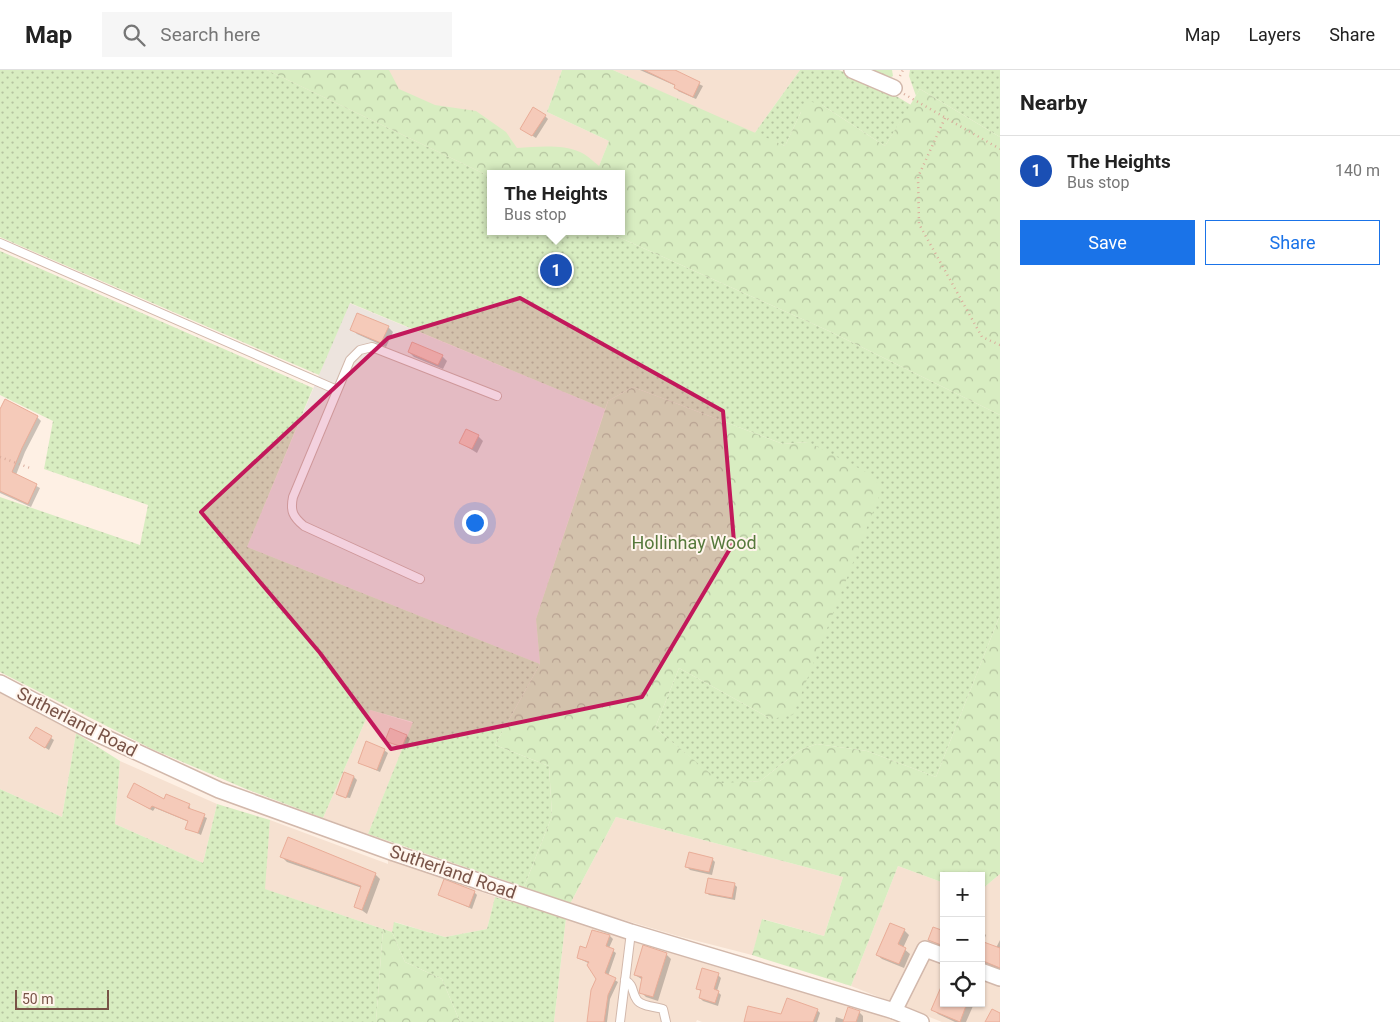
<!DOCTYPE html>
<html lang="en">
<head>
<meta charset="utf-8">
<style>
  body { margin:0; font-family:Roboto,sans-serif; background:#f6f6f6; color:#222 }
  .controls { position:absolute; right:15px; bottom:15px; display:grid; overflow:hidden; border-radius:0px; box-shadow:0 1px 4px #0004 }
  .controls button { width:45px; height:45px; display:grid; place-items:center; padding:0; border:0; border-bottom:1px solid #e0e0e0; background:#fff; color:#222; font:25px sans-serif }
  .scale { position:absolute; left:15px; bottom:12px; width:94px; box-sizing:border-box; padding-left:5px; border:2px solid #785347; border-top:0; font-size:14px; line-height:18px; white-space:nowrap; color:#785347; -webkit-text-stroke:4px #fff5ec; paint-order:stroke }
  .you { position:absolute; left:474px; top:452px; width:18px; height:18px; margin:-12px; border:4px solid #fff; border-radius:50%; background:#1a73e8; box-shadow:0 0 0 8px #1a73e833 }
  .badge { display:grid; place-items:center; width:32px; height:32px; border-radius:50%; background:#1a73e8; color:#fff; font-size:16px; font-weight:700 }
  .pin { position:absolute; translate:-50% -50%; border:2px solid #fff; box-shadow:0 1px 5px #0006 }
  .popup { position:absolute; left:487px; top:100px; width:138px; height:65px; box-sizing:border-box; display:grid; place-content:center; border-radius:0px; background:#fff; filter:drop-shadow(0 1px 4px #0005); font-size:16px; white-space:nowrap; color:#767676 }
  .popup b { font-size:19px; color:#222 }
  .popup::after { content:''; position:absolute; left:50%; top:100%; margin-left:-10px; border:10px solid transparent; border-top-color:#fff }
  .list { margin:0; padding:0; list-style:none }
  h2 { display:flex; justify-content:space-between; align-items:center; height:65px; margin:0; padding:0 20px; font-size:21px }
  h2 small { font-size:16px; font-weight:400; color:#767676 }
  .list li { display:grid; grid-template-columns:32px 1fr auto; gap:15px; align-items:center; box-sizing:border-box; height:70px; padding:0 20px; border-top:1px solid #e0e0e0 }
  .list b { display:block; font-size:19px; white-space:nowrap }
  .list p { margin:0; font-size:16px; white-space:nowrap; color:#767676 }
  .list em { font-size:16px; font-style:normal; color:#767676 }
  .actions { display:flex; gap:10px; padding:15px 20px }
  .actions a { flex:1; padding:11px 0; border:1px solid #1a73e8; border-radius:0px; text-align:center; font-size:18px; color:#1a73e8 }
  .actions .main { background:#1a73e8; color:#fff }
  .icon { flex:none; width:28px; height:28px; fill:none; stroke:currentColor; stroke-width:2; stroke-linecap:round; stroke-linejoin:round }
  .map { position:relative; flex:none; width:1000px; height:952px; overflow:hidden }
  header { display:flex; align-items:center; gap:30px; box-sizing:border-box; height:70px; padding:0 25px; background:#fff; border-bottom:1px solid #e0e0e0 }
  header strong { font-size:24px }
  nav { display:flex; gap:28px; margin-inline-start:auto; font-size:18px }
  .search { width:350px; height:45px; background:#f6f6f6; display:flex; align-items:center; gap:12px; box-sizing:border-box; padding:0 18px; border-radius:0px; color:#767676; font-size:19px }
  main { display:flex }
  aside { flex:1; background:#fff }
  .map>svg:first-child { display:block }
  .residential { fill:#f6e1d1 }
  .industrial { fill:#ede4de }
  .green { fill:url(#green-dots) }
  .forest { fill:url(#forest-crowns) }
  .shadow { fill:#0003 }
  .building { fill:#f5cab9; stroke:#e9ad98 }
  .lines { fill:none; stroke-linecap:round; stroke-linejoin:round }
  .service-casing { stroke:#d2b8ab; stroke-width:10 }
  .minor-casing { stroke:#d2b8ab; stroke-width:18 }
  .path { stroke:#daac9c; stroke-width:2.5; stroke-dasharray:1 4; stroke-linecap:butt }
  .service { stroke:#fff; stroke-width:8 }
  .minor { stroke:#fff; stroke-width:15 }
  .marked { fill:#c2185b; fill-opacity:0.2; stroke:#c2185b; stroke-width:4; stroke-linejoin:round }
  .labels { text-anchor:middle; stroke-width:4; stroke-linejoin:round; paint-order:stroke }
  .park-label { font-size:18px; fill:#56793c; stroke:#fff5ec }
  .street-label { font-size:18px; fill:#785347; stroke:#fff5ec }
</style>
</head>
<body>
<header>
<strong>Map</strong>
<div class="search"><svg class="icon" aria-label="search" viewBox="0 0 24 24"><circle cx="10" cy="10" r="6"/><path d="M15 15l6 6"/></svg>Search here</div>
<nav><a>Map</a><a>Layers</a><a>Share</a></nav>
</header>
<main>
<div class="map">
<svg width="1000" height="952" viewBox="0 0 1000 952">
  <defs>
    <pattern id="green-dots" width="8" height="8" patternUnits="userSpaceOnUse" patternTransform="scale(1.25)"><rect width="8" height="8" fill="#d8edc1"/><path d="M2 2h.1M6 6h.1" fill="none" stroke="#b4c39f" stroke-width="1.8" stroke-linecap="round"/></pattern>
    <pattern id="forest-crowns" width="20" height="18" patternUnits="userSpaceOnUse" patternTransform="scale(1.25)"><rect width="20" height="18" fill="#d8edc1"/><path d="M2 6a3 3 0 1 1 6 0M12 15a3 3 0 1 1 6 0" fill="none" stroke="#b4c39f"/></pattern>
  </defs>
  <rect width="100%" height="100%" fill="#fef0e4"/>
  <g class="residential">
    <path d="M267,0H562L547,42L609,71L596,104H491V107Z"/>
    <path d="M613,0H800L754,64Z"/>
    <path d="M0,623L76,663L62,747L0,719Z"/>
    <path d="M370,640L413,653L368,764L323,748Z"/>
    <path d="M120,691L217,734L203,793L115,754Z"/>
    <path d="M616,747L843,807L824,866L763,849L752,885L678,866L570,834Z"/>
    <path d="M270,750L388,794V787L495,827L487,859L445,867L395,852L392,862L264,819Z"/>
    <path d="M898,796L944,813V933H981V820L1000,804V952H942L851,916Z"/>
    <path d="M566,848L658,874L904,952H702L697,950L696,952H554Z"/>
  </g>
  <path class="industrial" d="M349,233L605,339L536,549L540,594L247,477Z"/>
  <g class="green">
    <path d="M0,0H267L491,107V161H605L829,261L1000,345V545L936,707L867,681L817,674L800,680L760,711L722,714L655,658L679,598L771,649L808,372L783,374L633,317L608,331L605,339L350,233L319,305L0,167Z"/>
    <path d="M800,0H839L881,17L911,35L885,76L822,35L801,42L785,76L754,64Z"/>
    <path d="M910,0H1000V67L920,19L916,26L909,6Z"/>
    <path d="M0,181L313,318L247,477L540,594L495,675L549,696L552,746L524,817L368,764L413,652L370,640L323,748L246,719L152,679L0,602V427L140,475L148,435L44,399L53,351L0,325Z"/>
    <path d="M76,663L120,691L115,754L203,793L217,734L270,750L265,819L383,859L376,952H0V719L62,747Z"/>
    <path d="M495,827L566,848L554,952H460L442,909L405,892L392,862L394,852L445,867L487,859Z"/>
  </g>
  <g class="forest">
    <path d="M267,0H389L399,19L435,35L476,41L506,62L517,78C537,77 561,74 580,82C587,85 593,91 599,96L609,71L547,42L562,0H613L785,76L801,42L809,31L822,35L885,76L920,19L1000,67V345L829,261L605,161H621V104H491V107Z"/>
    <path d="M861,0H892L893,6L886,10Z"/>
    <path d="M633,317L783,374L808,372L870,404L882,419L793,645L771,649L679,598L655,658L722,713L760,711L800,680L817,674L867,681L936,707L1000,545V804L981,820V806H944V813L898,796L851,916L752,885L762,849L824,866L843,807L616,747L570,834L524,817L552,746L549,696L495,675L540,594L536,549L608,331Z"/>
    <path d="M383,859L392,862L405,892L442,909L460,952H376Z"/>
  </g>
  <g class="shadow">
    <path d="M640,0H670L703,16L696,29L678,21L676,16Z"/>
    <path d="M545,46L548,49L536,68L525,61Z"/>
    <path d="M388,257L393,262L386,277L357,264L352,259Z"/>
    <path d="M409,282L442,286L447,291L443,299L414,287Z"/>
    <path d="M0,341L37,347L41,351L25,382L16,405L40,418L31,437L0,423Z"/>
    <path d="M478,366L483,371L477,383L461,373Z"/>
    <path d="M36,658L54,670L49,680L30,668Z"/>
    <path d="M407,666L410,669L405,680L387,670Z"/>
    <path d="M384,680L388,683L380,702L360,693Z"/>
    <path d="M354,707L357,710L350,728L339,726L337,724Z"/>
    <path d="M129,727L189,735L191,741L207,748L201,765L187,758L189,752L155,738L153,741Z"/>
    <path d="M282,787L375,804L380,809L367,844L356,836L362,818L287,792Z"/>
    <path d="M712,789L715,792L712,805L690,800L687,797Z"/>
    <path d="M734,814L737,817L735,830L709,825L706,822Z"/>
    <path d="M474,822L477,825L472,839L439,824Z"/>
    <path d="M904,860L909,865L903,878L910,884L904,898L882,889L877,885Z"/>
    <path d="M981,861L986,865L983,873L996,878L1000,870V900L990,896L981,898Z"/>
    <path d="M944,862V878L929,870Z"/>
    <path d="M610,866L613,869L609,878L616,883L608,906L618,912L610,929L607,952H588L598,909L590,894L578,888L587,880Z"/>
    <path d="M666,884L671,889L658,931L646,927L641,922L643,910L635,905Z"/>
    <path d="M718,905L721,908L717,921L721,925L718,936L703,931L700,928L702,922L697,918Z"/>
    <path d="M944,933H970L973,936L966,952H955L938,944L933,939Z"/>
    <path d="M817,940L820,943L817,952H745Z"/>
    <path d="M859,942L863,946V952H835L836,947L845,950Z"/>
  </g>
  <g class="building">
    <path d="M644,0H675L700,12L693,27L674,18L675,15Z"/>
    <path d="M533,37L546,45L532,66L520,59Z"/>
    <path d="M357,243L389,256L381,273L350,260Z"/>
    <path d="M412,272L443,285L438,295L408,282Z"/>
    <path d="M5,329L38,346L22,378L12,402L37,414L28,434L0,421V339Z"/>
    <path d="M466,359L479,365L472,379L459,373Z"/>
    <path d="M36,657L52,666L45,678L29,668Z"/>
    <path d="M390,658L407,665L402,677L385,671Z"/>
    <path d="M366,671L385,679L377,700L358,693Z"/>
    <path d="M344,702L354,706L346,728L336,724Z"/>
    <path d="M134,713L164,729L166,724L190,734L188,738L205,744L198,763L185,759L188,751L152,736L150,739L127,727Z"/>
    <path d="M288,767L376,803L362,840L354,837L361,816L280,787Z"/>
    <path d="M689,782L713,788L709,802L685,797Z"/>
    <path d="M708,808L735,813L732,828L705,823Z"/>
    <path d="M444,809L475,821L469,837L438,825Z"/>
    <path d="M890,853L905,859L898,874L906,878L899,894L876,885Z"/>
    <path d="M933,857L944,861V876L928,870Z"/>
    <path d="M592,860L610,865L606,876L614,879L605,903L616,908L608,925L604,952H587L591,920L596,909L587,895L589,892L577,888L580,876L586,878Z"/>
    <path d="M981,871L1000,878V898L981,890Z"/>
    <path d="M643,875L667,883L653,927L639,923L642,907L634,905Z"/>
    <path d="M702,898L719,903L714,919L719,921L715,933L699,928L701,920L696,919Z"/>
    <path d="M944,910V933H967L960,952L931,940Z"/>
    <path d="M787,928L818,939L813,952H744L748,936L781,944Z"/>
    <path d="M848,937L860,941L856,952H843Z"/>
    <path d="M992,939L1000,943V952H985Z"/>
  </g>
  <g class="lines">
    <defs>
      <g id="service">
        <path d="M0,173L337,320"/>
        <path d="M420,509L304,456C293,447 290,441 293,427L350,290L360,280L372,277L497,326"/>
        <path d="M625,910C635,916 631,922 637,930C641,936 656,937 663,939L666,952"/>
        <path d="M620,952L631,862"/>
      </g>
      <g id="minor">
        <path d="M852,0L894,18"/>
        <path d="M0,613L89,660L219,720L394,783L631,862L894,941L921,952"/>
        <path d="M981,901L1000,908"/>
        <path d="M894,941L925,879L944,886"/>
      </g>
    </defs>
    <use href="#service" class="service-casing"/>
    <use href="#minor" class="minor-casing"/>
    <g class="path">
      <path d="M900,6L903,0"/>
      <path d="M904,24L1000,79"/>
      <path d="M945,48L918,107L919,154L982,267L1000,275"/>
      <path d="M0,387L30,398"/>
    </g>
    <use href="#service" class="service"/>
    <use href="#minor" class="minor"/>
  </g>
  <path class="marked" d="M520,228L723,341L734,472L642,627L391,679L320,583L201,442L388,268Z"/>
  <g class="labels">
    <g class="park-label">
      <text x="694" y="479">Hollinhay Wood</text>
    </g>
    <g class="street-label">
      <text transform="translate(77 652) rotate(27)" y="6">Sutherland Road</text>
      <text transform="translate(453 802) rotate(19)" y="6">Sutherland Road</text>
    </g>
  </g>
</svg>
<div class="controls">
<button>+</button>
<button>−</button>
<button><svg class="icon" aria-label="locate" viewBox="0 0 24 24"><circle cx="12" cy="12" r="6"/><path d="M12 2v4M12 18v4M2 12h4M18 12h4"/></svg></button>
</div>
<div class="scale">50 m</div>
<div class="you"></div>
<div class="pin badge" style="left:556px;top:200px;background:#1a4fb4">1</div>
<div class="popup"><b>The Heights</b>Bus stop</div>
</div>
<aside>
<h2>Nearby<small></small></h2>
<ul class="list">
<li><span class="badge" style="background:#1a4fb4">1</span><div><b>The Heights</b><p>Bus stop</p></div><em>140 m</em></li>
</ul>
<div class="actions"><a class="main">Save</a><a>Share</a></div>
</aside>
</main>
</body>
</html>
